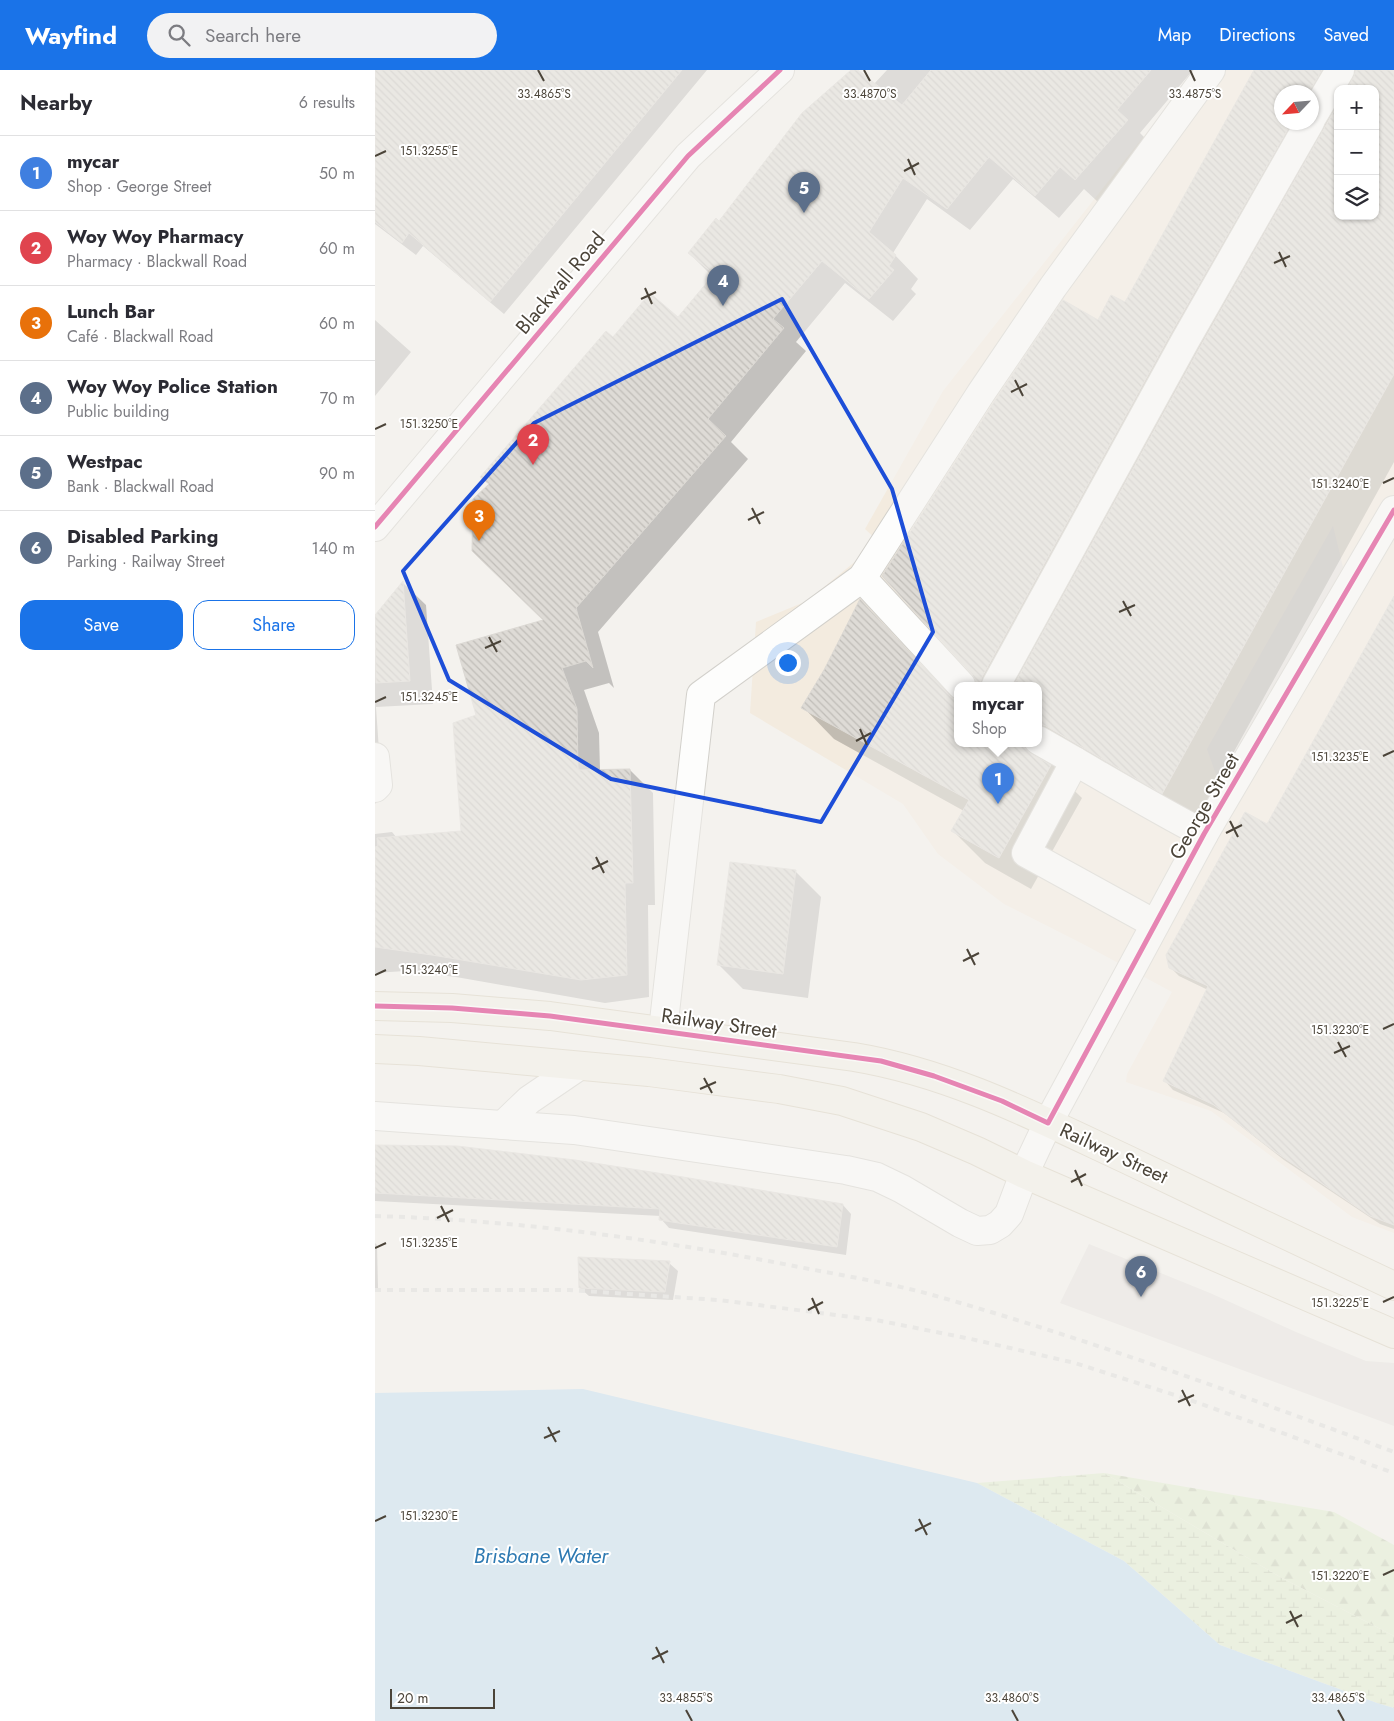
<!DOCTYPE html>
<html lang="en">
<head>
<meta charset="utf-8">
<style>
  body { margin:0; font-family:Jost,sans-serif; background:#f2f2f3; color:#2b2b33 }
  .controls { position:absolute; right:15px; top:15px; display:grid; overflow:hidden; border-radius:10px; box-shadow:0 1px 4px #0004 }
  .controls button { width:45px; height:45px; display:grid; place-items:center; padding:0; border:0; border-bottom:1px solid #e1e1e2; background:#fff; color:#2b2b33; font:25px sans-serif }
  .compass { position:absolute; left:899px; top:15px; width:45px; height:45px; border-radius:50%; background:#fff; box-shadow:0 1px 4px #0004; rotate:244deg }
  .scale { position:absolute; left:15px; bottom:12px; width:105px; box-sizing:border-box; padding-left:5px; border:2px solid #4b4439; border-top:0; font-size:14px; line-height:18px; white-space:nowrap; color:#4b4439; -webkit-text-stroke:4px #fff; paint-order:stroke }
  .you { position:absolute; left:412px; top:592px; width:18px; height:18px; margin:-12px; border:4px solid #fff; border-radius:50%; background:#1a73e8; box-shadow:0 0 0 8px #1a73e833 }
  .badge { display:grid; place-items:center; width:32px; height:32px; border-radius:50%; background:#1a73e8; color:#fff; font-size:16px; font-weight:700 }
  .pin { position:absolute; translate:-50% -41px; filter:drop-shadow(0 1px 2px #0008) }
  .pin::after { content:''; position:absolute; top:26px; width:18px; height:15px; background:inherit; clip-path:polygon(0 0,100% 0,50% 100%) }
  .popup { position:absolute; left:579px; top:612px; width:88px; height:65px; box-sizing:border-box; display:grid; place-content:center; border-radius:10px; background:#fff; filter:drop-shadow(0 1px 4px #0005); font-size:16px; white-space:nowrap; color:#7c7c81 }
  .popup b { font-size:19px; color:#2b2b33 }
  .popup::after { content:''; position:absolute; left:50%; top:100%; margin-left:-10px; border:10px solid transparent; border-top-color:#fff }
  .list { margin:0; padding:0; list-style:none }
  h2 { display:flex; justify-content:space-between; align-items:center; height:65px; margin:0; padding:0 20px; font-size:21px }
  h2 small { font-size:16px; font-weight:400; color:#7c7c81 }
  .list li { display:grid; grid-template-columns:32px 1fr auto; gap:15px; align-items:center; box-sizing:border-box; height:75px; padding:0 20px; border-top:1px solid #e1e1e2 }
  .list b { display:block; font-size:19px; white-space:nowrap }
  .list p { margin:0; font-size:16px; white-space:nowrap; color:#7c7c81 }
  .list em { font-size:16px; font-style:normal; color:#7c7c81 }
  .actions { display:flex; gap:10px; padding:15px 20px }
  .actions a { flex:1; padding:11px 0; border:1px solid #1a73e8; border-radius:15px; text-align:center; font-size:18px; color:#1a73e8 }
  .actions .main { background:#1a73e8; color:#fff }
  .icon { flex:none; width:28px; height:28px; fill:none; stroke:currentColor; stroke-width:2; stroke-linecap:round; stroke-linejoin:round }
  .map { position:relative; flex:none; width:1019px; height:1651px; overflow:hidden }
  header { display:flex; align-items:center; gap:30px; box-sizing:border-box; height:70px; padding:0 25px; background:#1a73e8; color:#fff }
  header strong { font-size:24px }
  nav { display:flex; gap:28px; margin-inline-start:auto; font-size:18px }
  .search { width:350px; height:45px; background:#f2f2f3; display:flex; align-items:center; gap:12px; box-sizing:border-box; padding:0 18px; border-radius:28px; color:#7c7c81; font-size:19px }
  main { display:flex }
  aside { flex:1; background:#fff }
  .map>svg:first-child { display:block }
  .commercial { fill:#f3ebdf; fill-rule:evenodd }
  .forest { fill:url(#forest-firs) }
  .wetland { fill:url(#wetland-marsh) }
  .parking { fill:#e6e3df }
  .water { fill:#c0ddf1 }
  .shadow { fill:#0003; fill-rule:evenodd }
  .building { fill:url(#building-back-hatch); stroke:#dcd9d4 }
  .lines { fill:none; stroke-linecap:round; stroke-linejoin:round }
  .minor-casing { stroke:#d2d0cb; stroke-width:30 }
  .major-casing { stroke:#d6cebb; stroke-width:30 }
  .minor { stroke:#fdfdfc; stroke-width:28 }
  .major { stroke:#f2efe6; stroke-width:28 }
  .rail { stroke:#dbdbda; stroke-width:4; stroke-dasharray:6 6; stroke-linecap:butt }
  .cycleway-casing { stroke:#fff; stroke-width:8 }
  .cycleway { stroke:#d6006c; stroke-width:5 }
  .marked { fill:none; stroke:#1d4ed8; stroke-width:4; stroke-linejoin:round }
  .ticks { fill:none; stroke:#4b4439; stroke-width:2 }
  .labels { text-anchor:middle; stroke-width:4; stroke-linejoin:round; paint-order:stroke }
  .street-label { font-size:20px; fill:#4b4439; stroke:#fff }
  .water-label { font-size:21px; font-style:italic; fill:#2e7ab2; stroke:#fff }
  .ticks-label { font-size:12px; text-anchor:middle; fill:#4b4439; stroke:#fff; stroke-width:4; stroke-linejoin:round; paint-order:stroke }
</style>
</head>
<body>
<header>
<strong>Wayfind</strong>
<div class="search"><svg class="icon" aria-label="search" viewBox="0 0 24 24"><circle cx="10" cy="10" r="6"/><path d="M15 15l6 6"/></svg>Search here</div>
<nav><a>Map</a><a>Directions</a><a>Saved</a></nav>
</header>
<main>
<aside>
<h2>Nearby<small>6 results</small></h2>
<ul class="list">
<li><span class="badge" style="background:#3f7fe0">1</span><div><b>mycar</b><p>Shop · George Street</p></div><em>50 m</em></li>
<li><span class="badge" style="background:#e0444e">2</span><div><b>Woy Woy Pharmacy</b><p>Pharmacy · Blackwall Road</p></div><em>60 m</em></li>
<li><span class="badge" style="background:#e8710a">3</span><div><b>Lunch Bar</b><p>Café · Blackwall Road</p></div><em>60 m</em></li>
<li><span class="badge" style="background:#5c6f8a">4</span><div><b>Woy Woy Police Station</b><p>Public building</p></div><em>70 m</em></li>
<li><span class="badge" style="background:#5c6f8a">5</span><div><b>Westpac</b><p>Bank · Blackwall Road</p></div><em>90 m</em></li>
<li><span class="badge" style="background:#5c6f8a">6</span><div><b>Disabled Parking</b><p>Parking · Railway Street</p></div><em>140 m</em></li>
</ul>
<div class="actions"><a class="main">Save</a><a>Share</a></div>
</aside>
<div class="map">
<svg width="1019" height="1651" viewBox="0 0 1019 1651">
  <defs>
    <pattern id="forest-firs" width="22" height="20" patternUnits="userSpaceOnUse" patternTransform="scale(1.25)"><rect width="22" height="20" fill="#e1eecf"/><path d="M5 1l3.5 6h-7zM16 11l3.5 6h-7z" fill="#c3cdb2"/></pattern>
    <pattern id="wetland-marsh" width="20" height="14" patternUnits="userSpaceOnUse" patternTransform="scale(1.25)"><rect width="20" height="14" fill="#e1eecf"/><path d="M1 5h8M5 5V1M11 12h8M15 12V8" fill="none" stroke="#c3cdb2"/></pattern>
    <pattern id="building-back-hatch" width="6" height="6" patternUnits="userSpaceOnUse" patternTransform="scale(1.25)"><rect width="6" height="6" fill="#dedbd6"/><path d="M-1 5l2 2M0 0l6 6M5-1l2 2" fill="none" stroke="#c0bdb8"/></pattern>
  </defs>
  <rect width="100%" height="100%" fill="#f4f2ee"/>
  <path class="commercial" d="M821,0H1019V1163L977,1147L836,1041L751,1012L752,1004L797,922L710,875L629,834L563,784L528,734L375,643L381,552L432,531L504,472L490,459L568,321ZM963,19H1000V146H963ZM906,22H936V52H906ZM583,615H663V673H583Z"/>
  <path class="forest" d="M729,1403L959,1442L1019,1475V1566L905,1507Z"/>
  <path class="wetland" d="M729,1403L905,1507L1019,1566V1638L1002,1633L845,1575L749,1491L602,1413Z"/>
  <g class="parking">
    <path d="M958,456L968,497L845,716L832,679Z"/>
    <path d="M714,1174L835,1223L921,1262L991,1291L1019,1293V1356L685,1233Z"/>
  </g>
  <path class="water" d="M208,1319L602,1413L749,1491L845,1575L1002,1633L1019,1638V1651H0V1323Z"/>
  <g class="shadow">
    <path d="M0,0H332L129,244L48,176L41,185L0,154Z"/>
    <path d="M478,0H481L499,14L512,0H818L765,63L775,73L723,132L709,119L684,148L638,109L595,160L552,129L518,183L543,209L536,219L541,224L518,251L470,213L421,272L431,281L356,372L373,389L223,562L239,618L234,613L209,620L224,663L225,700H255L278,723L280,835H273L274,927L230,933L81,907L30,901L0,903V764L17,762L22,768L87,762L102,646L170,551L115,415L239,269L303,248L338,207L314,183L344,153Z"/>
    <path d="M880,0H1019V392L819,754L681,695L679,701L707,728L656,819L610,793L578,761L589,741L459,669L428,637L450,600L485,531L580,630L583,631V673H663V615H602L603,612L723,251L750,234ZM963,19H1000V146H963ZM906,22H936V52H906Z"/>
    <path d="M0,250L36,282L0,326Z"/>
    <path d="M28,513L51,535L58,634L1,637L7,724L0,734V547Z"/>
    <path d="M1019,529V1159L1005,1154L909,1090L849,1043L798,1020L790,1011L833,920L804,906L795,897L893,756Z"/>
    <path d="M356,793L421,802L446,827L433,928L368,919L343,894Z"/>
    <path d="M0,1076L468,1135L476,1144L471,1185L294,1158L286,1149V1146L0,1131Z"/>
    <path d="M0,1173L2,1175L3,1218H0Z"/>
    <path d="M294,1193L303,1201L298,1230L214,1226L205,1218Z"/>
  </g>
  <g class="building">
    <path d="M0,0H307L115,232L34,163L27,173L0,152Z"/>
    <path d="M476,0H483L527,35L556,0H776L742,40L753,50L700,110L685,97L660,126L614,87L572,139L528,108L494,162L521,185L514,196L519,200L494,229L447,191L398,249L409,258L333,349L351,366L201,538L218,598L211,591L187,598L202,639L203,700L255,699L258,813H250L252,905L206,910L57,885L0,877V777L3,776L2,768L86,761L78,653L101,645L81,575L168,550L97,481L98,429L114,414L105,407L231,261L238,267L275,223L303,247L339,204L313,183L341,148L344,151L427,43Z"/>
    <path d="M879,0H947L934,22H906V52H917L796,263L607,607L605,615H601L597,604L507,506L619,332L688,230L723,250L736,225L750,232Z"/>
    <path d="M981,0H1019V304L787,724L671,656L663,654V615H639L824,279L963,34V146H1000V19H972L978,8Z"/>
    <path d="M28,511L35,611L1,613L0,545Z"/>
    <path d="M1019,526V1155L995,1146L899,1081L839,1035L788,1011L833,916L794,898L791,885L870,742L892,754Z"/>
    <path d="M485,529L575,626L583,630V673H648L650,678L655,683L676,695L624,788L576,761L594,730L426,638L449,600Z"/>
    <path d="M355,792L421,800L408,904L342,895Z"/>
    <path d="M0,1075L82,1076L200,1090L308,1107L468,1134L462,1177L284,1150L285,1139L0,1123Z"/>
    <path d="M203,1187L295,1191L290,1222L204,1218Z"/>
  </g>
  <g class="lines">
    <defs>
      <g id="minor">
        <path d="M936,49L965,0"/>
        <path d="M0,457L313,86L405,0"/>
        <path d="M487,508L586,615"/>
        <path d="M621,615L810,271L935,52"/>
        <path d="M663,670C718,701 773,735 829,764"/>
        <path d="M0,687L3,715L0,718"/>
        <path d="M700,691L651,783L780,854"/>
        <path d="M288,960L326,625L487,508L606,323L678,217L836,0"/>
        <path d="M0,1046L199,1060L471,1100L502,1107L527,1119L585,1153L602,1161L615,1160L625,1154L634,1144L649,1104L673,1053L829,764L1019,440"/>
        <path d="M128,1055L154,1030L204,996"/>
      </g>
      <g id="major">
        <path d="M0,936L77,938L175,946L479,987C576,1003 663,1048 751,1089C840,1132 930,1174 1019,1216"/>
        <path d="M0,979L44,981L274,1002L404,1019L467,1031L546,1057L602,1081L649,1104L1019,1264"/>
      </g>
    </defs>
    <use href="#minor" class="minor-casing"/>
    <use href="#major" class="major-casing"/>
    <use href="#minor" class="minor"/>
    <use href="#major" class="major"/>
    <g class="rail">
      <path d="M0,1146C140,1150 281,1169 419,1196C464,1205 510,1212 554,1224C711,1268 866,1325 1019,1382"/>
      <path d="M0,1220H194L343,1230L501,1250L596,1269L700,1293L812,1329L1019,1403"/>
    </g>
    <defs>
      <g id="cycleway">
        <path d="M0,457L313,86L405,0"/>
        <path d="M0,936L77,938L175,946L506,991L559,1006L627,1031L673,1053L829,764L1019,440"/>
      </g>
    </defs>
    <use href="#cycleway" class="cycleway-casing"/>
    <use href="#cycleway" class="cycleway"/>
  </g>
  <path d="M0 0H1019V1651H0ZM407,229L517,419L558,562L446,752L236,709L74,610L28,501L159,353Z" fill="#f4f2ee" fill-opacity=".55" fill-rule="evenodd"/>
  <path class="marked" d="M407,229L517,419L558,562L446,752L236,709L74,610L28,501L159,353Z"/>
  <path class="ticks" d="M163,0L169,11M489,0L495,11M815,0L820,11M0,86L11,81M533,89L540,105M529,101L544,93M904,182L911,197M899,193L915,186M270,218L277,234M266,229L281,222M640,310L648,326M636,322L652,314M0,359L11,354M1008,413L1019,408M377,438L385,454M373,450L389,442M748,531L756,546M744,542L760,535M114,567L122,582M110,578L126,571M0,632L11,627M485,659L492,675M481,671L496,663M1008,686L1019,681M855,751L863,767M851,763L867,755M221,787L229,803M217,799L233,791M592,879L600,895M588,891L604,883M0,905L11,900M1008,959L1019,954M963,972L971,987M959,983L975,976M329,1008L337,1023M325,1019L341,1012M700,1100L707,1116M696,1112L711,1104M66,1136L74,1152M62,1148L78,1140M0,1178L11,1173M437,1228L444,1244M1008,1232L1019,1227M433,1240L448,1232M807,1320L815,1336M803,1332L819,1325M173,1357L181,1372M169,1368L185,1361M544,1449L552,1465M0,1451L11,1446M540,1461L556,1453M1008,1505L1019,1500M915,1541L923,1557M911,1553L927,1545M281,1577L289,1593M277,1589L293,1581M311,1640L317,1651M637,1640L643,1651M963,1640L969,1651"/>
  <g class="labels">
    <g class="street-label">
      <text transform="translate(185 213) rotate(-50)" y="7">Blackwall Road</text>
      <text transform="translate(829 736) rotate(-60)" y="7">George Street</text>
      <text transform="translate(344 953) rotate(8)" y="7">Railway Street</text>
      <text transform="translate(739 1083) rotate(25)" y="7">Railway Street</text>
    </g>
    <g class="water-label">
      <text x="166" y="1493">Brisbane Water</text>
    </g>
  </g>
  <g class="ticks-label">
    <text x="169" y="28">33.4865°S</text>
    <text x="495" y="28">33.4870°S</text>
    <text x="820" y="28">33.4875°S</text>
    <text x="54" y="85">151.3255°E</text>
    <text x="54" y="358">151.3250°E</text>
    <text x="965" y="418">151.3240°E</text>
    <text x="54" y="631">151.3245°E</text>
    <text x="965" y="691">151.3235°E</text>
    <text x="54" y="904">151.3240°E</text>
    <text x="965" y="964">151.3230°E</text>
    <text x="54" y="1177">151.3235°E</text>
    <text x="965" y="1237">151.3225°E</text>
    <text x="54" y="1450">151.3230°E</text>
    <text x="965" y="1510">151.3220°E</text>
    <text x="311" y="1632">33.4855°S</text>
    <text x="637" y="1632">33.4860°S</text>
    <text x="963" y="1632">33.4865°S</text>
  </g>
</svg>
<div class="controls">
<button>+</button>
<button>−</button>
<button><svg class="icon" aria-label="layers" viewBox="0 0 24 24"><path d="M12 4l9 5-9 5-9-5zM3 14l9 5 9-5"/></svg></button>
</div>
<svg class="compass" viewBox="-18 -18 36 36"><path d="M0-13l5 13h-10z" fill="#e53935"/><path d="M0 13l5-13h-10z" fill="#7c7c81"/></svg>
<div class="scale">20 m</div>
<div class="you"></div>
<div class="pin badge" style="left:623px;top:734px;background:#3f7fe0">1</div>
<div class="popup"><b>mycar</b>Shop</div>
<div class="pin badge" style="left:158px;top:395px;background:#e0444e">2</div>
<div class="pin badge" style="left:104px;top:471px;background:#e8710a">3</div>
<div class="pin badge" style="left:348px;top:236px;background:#5c6f8a">4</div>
<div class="pin badge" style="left:429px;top:143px;background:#5c6f8a">5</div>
<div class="pin badge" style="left:766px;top:1227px;background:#5c6f8a">6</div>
</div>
</main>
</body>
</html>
